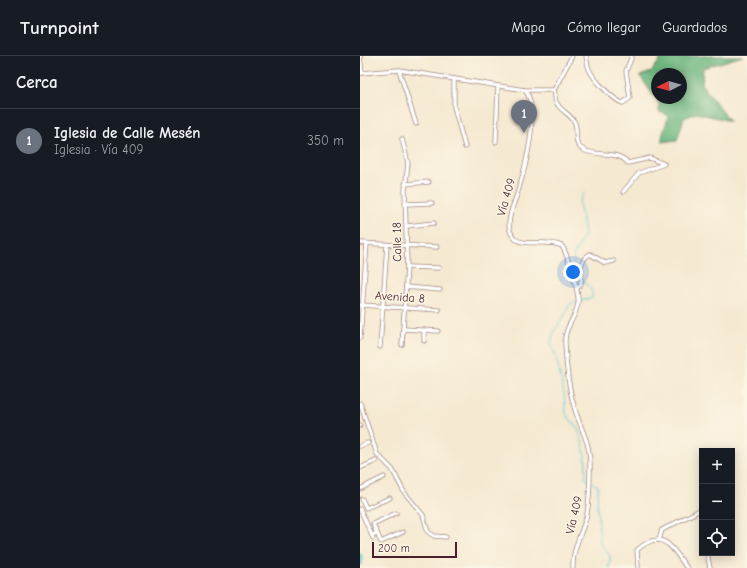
<!DOCTYPE html>
<html lang="es">
<head>
<meta charset="utf-8">
<style>
  body { margin:0; font-family:"Comic Neue",sans-serif; background:#242831; color:#f1f3f6 }
  .controls { position:absolute; right:12px; bottom:12px; display:grid; overflow:hidden; border-radius:0px; box-shadow:0 2px 10px #0003 }
  .controls button { width:36px; height:36px; display:grid; place-items:center; padding:0; border:0; border-bottom:1px solid #363941; background:#171b24; color:#f1f3f6; font:20px sans-serif }
  .compass { position:absolute; left:291px; top:12px; width:36px; height:36px; border-radius:50%; background:#171b24; box-shadow:0 2px 10px #0003; rotate:264deg }
  .scale { position:absolute; left:12px; bottom:10px; width:85px; box-sizing:border-box; padding-left:4px; border:2px solid #4a1f2b; border-top:0; font-size:11px; line-height:14px; white-space:nowrap; color:#4a1f2b; -webkit-text-stroke:3px #fcf5e5; paint-order:stroke }
  .you { position:absolute; left:213px; top:216px; width:14px; height:14px; margin:-10px; border:3px solid #fff; border-radius:50%; background:#1a73e8; box-shadow:0 0 0 6px #1a73e833 }
  .badge { display:grid; place-items:center; width:26px; height:26px; border-radius:50%; background:#d1495b; color:#fff; font-size:13px; font-weight:700 }
  .pin { position:absolute; translate:-50% -33px; filter:drop-shadow(0 1px 2px #0008) }
  .pin::after { content:''; position:absolute; top:21px; width:14px; height:12px; background:inherit; clip-path:polygon(0 0,100% 0,50% 100%) }
  .list { margin:0; padding:0; list-style:none }
  h2 { display:flex; justify-content:space-between; align-items:center; height:52px; margin:0; padding:0 16px; font-size:17px }
  h2 small { font-size:13px; font-weight:400; color:#9ea1a6 }
  .list li { display:grid; grid-template-columns:26px 1fr auto; gap:12px; align-items:center; box-sizing:border-box; height:64px; padding:0 16px; border-top:1px solid #363941 }
  .list b { display:block; font-size:15px; white-space:nowrap }
  .list p { margin:0; font-size:13px; white-space:nowrap; color:#9ea1a6 }
  .list em { font-size:13px; font-style:normal; color:#9ea1a6 }
  .icon { flex:none; width:22px; height:22px; fill:none; stroke:currentColor; stroke-width:2; stroke-linecap:round; stroke-linejoin:round }
  .map { position:relative; flex:none; width:387px; height:512px; overflow:hidden }
  header { display:flex; align-items:center; gap:24px; box-sizing:border-box; height:56px; padding:0 20px; background:#171b24; border-bottom:1px solid #363941 }
  header strong { font-size:19px }
  nav { display:flex; gap:22px; margin-inline-start:auto; font-size:14px }
  main { display:flex }
  aside { flex:1; background:#171b24 }
  .map>svg:first-child { display:block }
  .forest { fill:#6ab67e; stroke:#5a6a54; fill-rule:evenodd }
  .lines { fill:none; stroke-linecap:round; stroke-linejoin:round }
  .stream { stroke:#5dc9d4; stroke-width:1 }
  .river { stroke:#5dc9d4; stroke-width:5 }
  .minor-casing { stroke:#a0847e; stroke-width:5 }
  .minor { stroke:#fff; stroke-width:3.5 }
  .labels { text-anchor:middle; stroke-width:3; stroke-linejoin:round; paint-order:stroke }
  .street-label { font-size:12px; fill:#4a1f2b; stroke:#fcf5e5 }
</style>
</head>
<body>
<header>
<strong>Turnpoint</strong>
<nav><a>Mapa</a><a>Cómo llegar</a><a>Guardados</a></nav>
</header>
<main>
<aside>
<h2>Cerca<small></small></h2>
<ul class="list">
<li><span class="badge" style="background:#6b7280">1</span><div><b>Iglesia de Calle Mesén</b><p>Iglesia · Vía 409</p></div><em>350 m</em></li>
</ul>
</aside>
<div class="map">
<svg width="387" height="512" viewBox="0 0 387 512">
  <rect width="100%" height="100%" fill="#fcf5e5"/>
  <filter id="ink" filterUnits="userSpaceOnUse"><feTurbulence type="fractalNoise" baseFrequency=".025" numOctaves="2"/><feDisplacementMap in="SourceGraphic" scale="8" xChannelSelector="R" yChannelSelector="G"/><feConvolveMatrix kernelMatrix="1 2 1 2 8 2 1 2 1" color-interpolation-filters="sRGB"/></filter>
  <filter id="wash" filterUnits="userSpaceOnUse"><feTurbulence type="fractalNoise" baseFrequency=".012" numOctaves="4" result="noise"/><feDisplacementMap in="SourceGraphic" scale="16" xChannelSelector="R" yChannelSelector="G"/><feGaussianBlur stdDeviation="0.9" result="paint"/><feColorMatrix in="noise" values="0 0 0 0 0 0 0 0 0 0 0 0 0 0 0 0 0 1.4 0 .05"/><feComposite in="paint" operator="in"/></filter>
  <g filter="url(#wash)">
    <rect width="100%" height="100%" fill="#f5e9d1"/>
    <path class="forest" d="M303,0H383L343,12L342,29L370,65L336,57L324,62L317,84L302,86C301,77 307,69 308,59L299,56V48L280,20L291,16ZM297,18H321V42H297Z"/>
    <g class="lines">
      <g class="stream">
        <path d="M219,221C207,195 217,198 225,177L219,147L224,137"/>
        <path d="M219,245L232,242C234,233 228,230 223,225"/>
        <path d="M216,246L210,248L208,251L205,259L194,275L191,287L196,300L204,338L206,358L218,373L223,388L226,407L225,422L229,425"/>
        <path d="M232,427L238,430L237,449L240,484L241,488L250,500L249,512"/>
      </g>
      <path class="river" d="M0,499V507"/>
    </g>
  </g>
  <g filter="url(#ink)">
    <g class="lines">
      <defs>
        <g id="minor">
          <path d="M0,0L2,17"/>
          <path d="M226,0C227,4 227,9 229,13C233,23 253,44 263,47L270,42L266,15L272,0"/>
          <path d="M39,14L56,68"/>
          <path d="M0,17L39,14L165,34C181,54 165,113 158,135C155,146 149,157 149,168C149,173 151,178 154,182C163,191 188,183 202,190C207,197 220,239 218,247C216,262 204,271 205,287C206,308 208,330 214,350C220,373 231,386 230,411C230,428 230,446 226,462C221,479 212,494 213,512"/>
          <path d="M94,23V51L105,91"/>
          <path d="M165,34H194L212,0"/>
          <path d="M194,34C195,38 195,43 196,46C200,55 211,58 215,67C218,75 213,87 222,93C236,102 256,93 268,107L290,102L304,108L279,117L263,136"/>
          <path d="M136,86L138,30"/>
          <path d="M45,128L69,126"/>
          <path d="M45,148L72,147"/>
          <path d="M47,170L74,167"/>
          <path d="M0,187L77,191"/>
          <path d="M47,211L79,212"/>
          <path d="M46,231L80,234"/>
          <path d="M217,232L221,228C222,216 217,206 230,198L245,207L254,205"/>
          <path d="M1,249L79,254"/>
          <path d="M43,273L78,275"/>
          <path d="M0,282L7,187"/>
          <path d="M64,285V274"/>
          <path d="M42,289L47,211L45,134L48,107L42,83"/>
          <path d="M20,291L27,189"/>
          <path d="M0,347L17,398L32,413L44,436L63,459L68,476L74,480L86,481"/>
          <path d="M0,370V369"/>
          <path d="M0,390L8,387"/>
          <path d="M0,412L16,405"/>
          <path d="M0,433L24,421"/>
          <path d="M2,443L6,452L30,442"/>
          <path d="M0,453L13,482"/>
          <path d="M17,477L21,486L43,476"/>
          <path d="M12,479L17,477L13,468L36,457"/>
          <path d="M299,484L302,474L342,453"/>
          <path d="M347,497L350,512"/>
          <path d="M278,512L277,494C303,471 312,492 327,512"/>
        </g>
      </defs>
      <use href="#minor" class="minor-casing"/>
      <use href="#minor" class="minor"/>
    </g>
  </g>
  <g class="labels">
    <g class="street-label">
      <text transform="translate(146 141) rotate(-74)" y="4">Vía 409</text>
      <text transform="translate(37 186) rotate(-91)" y="4">Calle 18</text>
      <text transform="translate(40 241) rotate(4)" y="4">Avenida 8</text>
      <text transform="translate(214 459) rotate(-77)" y="4">Vía 409</text>
    </g>
  </g>
</svg>
<div class="controls">
<button>+</button>
<button>−</button>
<button><svg class="icon" aria-label="locate" viewBox="0 0 24 24"><circle cx="12" cy="12" r="6"/><path d="M12 2v4M12 18v4M2 12h4M18 12h4"/></svg></button>
</div>
<svg class="compass" viewBox="-18 -18 36 36"><path d="M0-13l5 13h-10z" fill="#e53935"/><path d="M0 13l5-13h-10z" fill="#9ea1a6"/></svg>
<div class="scale">200 m</div>
<div class="you"></div>
<div class="pin badge" style="left:164px;top:77px;background:#6b7280">1</div>
</div>
</main>
</body>
</html>
